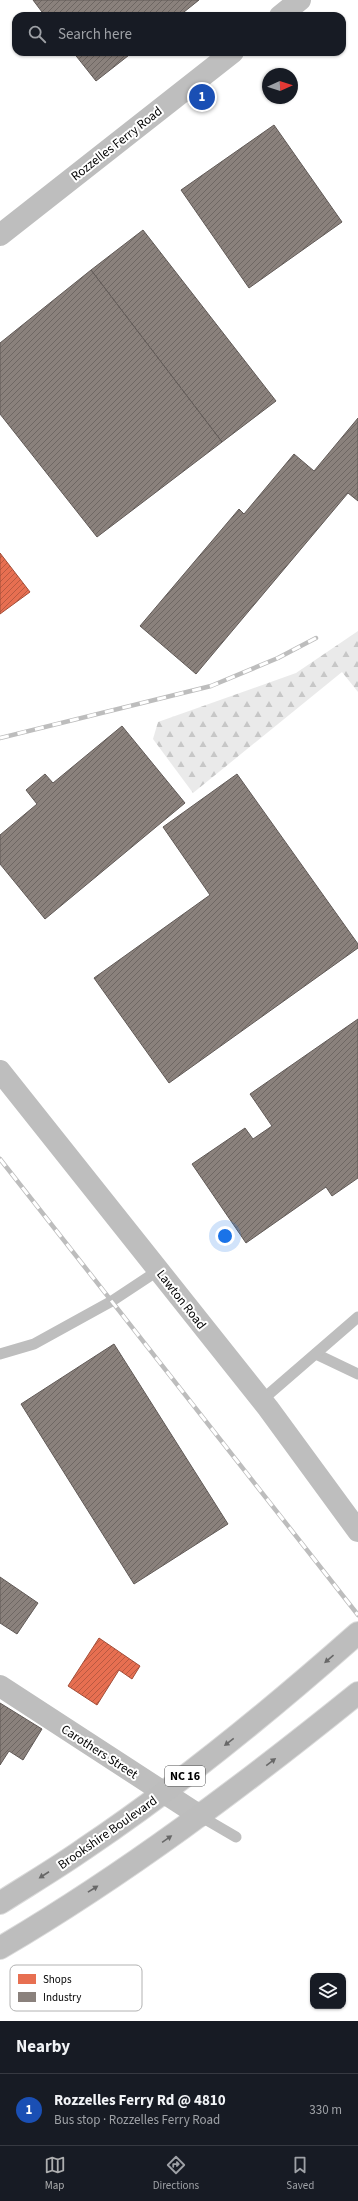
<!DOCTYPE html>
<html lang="en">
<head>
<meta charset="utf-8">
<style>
  body { margin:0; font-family:"Source Sans 3",sans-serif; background:#242831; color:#f1f3f6 }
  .controls { position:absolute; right:12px; bottom:12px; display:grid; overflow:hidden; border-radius:8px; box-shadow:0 1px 3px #0004 }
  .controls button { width:36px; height:36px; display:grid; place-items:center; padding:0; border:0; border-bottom:1px solid #363941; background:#171b24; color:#f1f3f6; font:20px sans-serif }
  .compass { position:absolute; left:262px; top:68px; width:36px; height:36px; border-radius:50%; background:#171b24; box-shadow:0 1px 3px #0004; rotate:87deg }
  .you { position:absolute; left:225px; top:1236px; width:14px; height:14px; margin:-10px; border:3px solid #fff; border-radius:50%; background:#1a73e8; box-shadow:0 0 0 6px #1a73e833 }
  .badge { display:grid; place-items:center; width:26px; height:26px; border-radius:50%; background:#adaeaf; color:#fff; font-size:13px; font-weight:700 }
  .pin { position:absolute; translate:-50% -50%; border:2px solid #fff; box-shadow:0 1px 4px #0006 }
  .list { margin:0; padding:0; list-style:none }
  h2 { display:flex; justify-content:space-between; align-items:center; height:52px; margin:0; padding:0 16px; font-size:17px }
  h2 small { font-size:13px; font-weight:400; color:#9ea1a6 }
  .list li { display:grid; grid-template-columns:26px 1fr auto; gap:12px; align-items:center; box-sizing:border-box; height:72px; padding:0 16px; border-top:1px solid #363941 }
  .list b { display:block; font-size:15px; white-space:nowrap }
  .list p { margin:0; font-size:13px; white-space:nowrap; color:#9ea1a6 }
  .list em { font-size:13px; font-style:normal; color:#9ea1a6 }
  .icon { flex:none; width:22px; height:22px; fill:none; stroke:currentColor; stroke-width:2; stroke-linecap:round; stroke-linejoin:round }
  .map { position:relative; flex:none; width:358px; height:2021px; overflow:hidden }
  .search { position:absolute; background:#171b24; box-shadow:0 1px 3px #0004; left:12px; right:12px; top:12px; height:44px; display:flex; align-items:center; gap:10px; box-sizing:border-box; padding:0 14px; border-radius:12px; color:#9ea1a6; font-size:15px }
  .sheet { height:124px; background:#171b24 }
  nav { display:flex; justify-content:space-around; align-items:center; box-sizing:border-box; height:56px; border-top:1px solid #363941; background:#171b24; font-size:11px; color:#9ea1a6 }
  nav a { display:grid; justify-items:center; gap:2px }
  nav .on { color:#adaeaf }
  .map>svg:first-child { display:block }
  .forest { fill:url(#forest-firs) }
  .shops { fill:url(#shops-hatch); stroke:#a24e39 }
  .industry { fill:url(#industry-hatch); stroke:#615a57 }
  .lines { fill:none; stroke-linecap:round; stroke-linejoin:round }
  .trunk-casing { stroke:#dbdbdb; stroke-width:24 }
  .service { stroke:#bebebe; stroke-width:11 }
  .minor { stroke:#bebebe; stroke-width:22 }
  .tertiary { stroke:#bebebe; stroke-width:22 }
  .trunk { stroke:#bdbdbd; stroke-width:22 }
  .rail-casing { stroke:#bdbdbd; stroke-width:4.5 }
  .rail { stroke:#fff; stroke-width:3; stroke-dasharray:9; stroke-linecap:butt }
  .oneway { fill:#686868 }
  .labels { text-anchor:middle; stroke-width:4; stroke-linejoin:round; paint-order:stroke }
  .shield { fill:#fff; stroke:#4c4c4c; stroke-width:1 }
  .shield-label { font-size:12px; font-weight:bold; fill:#000 }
  .street-label { font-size:13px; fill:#000; stroke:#fff }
  .key { fill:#fff; stroke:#b2b2b2; stroke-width:1 }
  .key-label { font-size:11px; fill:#000 }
</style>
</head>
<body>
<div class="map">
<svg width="358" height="2021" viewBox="0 0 358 2021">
  <defs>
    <pattern id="forest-firs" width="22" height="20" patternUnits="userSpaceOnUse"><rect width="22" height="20" fill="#eaeaea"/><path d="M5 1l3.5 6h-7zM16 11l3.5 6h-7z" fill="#c7c7c7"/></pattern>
    <pattern id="shops-hatch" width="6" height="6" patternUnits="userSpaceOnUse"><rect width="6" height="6" fill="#e76f51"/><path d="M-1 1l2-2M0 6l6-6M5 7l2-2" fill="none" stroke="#b95941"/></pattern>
    <pattern id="industry-hatch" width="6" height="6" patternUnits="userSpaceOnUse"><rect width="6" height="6" fill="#8a817c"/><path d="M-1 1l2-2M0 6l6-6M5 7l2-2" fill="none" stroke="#6e6763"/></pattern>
  </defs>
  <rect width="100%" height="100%" fill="#fff"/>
  <path class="forest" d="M358,631V692L342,672L193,793L153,739L158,722L296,673Z"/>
  <g class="shops">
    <path d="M0,553L30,592L0,614Z"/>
    <path d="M99,1638L140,1666L132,1679L119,1670L97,1705L68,1686Z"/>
  </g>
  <g class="industry">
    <path d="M33,0H199L179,16H45Z"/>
    <path d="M73,52H133L96,81Z"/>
    <path d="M274,125L342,222L249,288L181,190Z"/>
    <path d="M143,230L276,401L222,442L91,270Z"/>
    <path d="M91,270L222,442L97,537L0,414V343Z"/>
    <path d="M358,418V501L348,493L196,674L140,626L239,509L244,514L294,454L314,471Z"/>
    <path d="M122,726L185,803L45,919L0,864V835L37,804L26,790L45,774L53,783Z"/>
    <path d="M237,774L358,944V948L169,1083L94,978L210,895L163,827Z"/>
    <path d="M358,1019V1178L332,1196L326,1187L246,1243L192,1164L245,1128L253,1139L272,1126L250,1094Z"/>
    <path d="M114,1344L228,1524L134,1584L21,1404Z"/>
    <path d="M0,1577L38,1603L17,1634L0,1623Z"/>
    <path d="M0,1703L42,1729L23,1760L9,1751L0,1765Z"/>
  </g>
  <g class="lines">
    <defs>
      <g id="trunk">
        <path d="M0,1903C28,1885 57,1868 84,1849C181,1784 271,1710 358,1633"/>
        <path d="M0,1948C126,1874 244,1785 358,1693"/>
      </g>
    </defs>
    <use href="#trunk" class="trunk-casing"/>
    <g class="service">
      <path d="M0,1354L34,1344L112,1301L159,1270"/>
      <path d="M316,1354L358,1374"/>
      <path d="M262,1400L358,1317"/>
      <path d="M200,1816L236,1837"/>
    </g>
    <path class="minor" d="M0,1686L200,1816"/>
    <g class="tertiary">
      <path d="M280,16L300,0"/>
      <path d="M0,235L233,52"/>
      <path d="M0,1071L268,1408L358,1531"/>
    </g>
    <use href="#trunk" class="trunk"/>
    <defs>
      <g id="rail">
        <path d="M0,738L211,686L278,658L316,638"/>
        <path d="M0,1159L358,1615"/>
      </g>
    </defs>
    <use href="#rail" class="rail-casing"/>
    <use href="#rail" class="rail"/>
  </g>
  <defs><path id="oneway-solid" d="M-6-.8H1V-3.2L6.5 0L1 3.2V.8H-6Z"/></defs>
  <g class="oneway">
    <use href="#oneway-solid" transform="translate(329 1659) rotate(139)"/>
    <use href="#oneway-solid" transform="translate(229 1742) rotate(142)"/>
    <use href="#oneway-solid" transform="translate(271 1762) rotate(-37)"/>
    <use href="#oneway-solid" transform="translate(167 1839) rotate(-35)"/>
    <use href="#oneway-solid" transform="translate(44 1875) rotate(147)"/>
    <use href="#oneway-solid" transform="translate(93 1889) rotate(-32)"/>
  </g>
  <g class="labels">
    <rect class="shield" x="165" y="1766" width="40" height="20" rx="3"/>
    <g class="shield-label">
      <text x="185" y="1780">NC 16</text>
    </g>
    <g class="street-label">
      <text transform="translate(116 143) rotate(-38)" y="5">Rozzelles Ferry Road</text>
      <text transform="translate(182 1299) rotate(52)" y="5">Lawton Road</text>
      <text transform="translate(100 1751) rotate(33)" y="5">Carothers Street</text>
      <text transform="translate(107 1832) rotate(-35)" y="5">Brookshire Boulevard</text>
    </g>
  </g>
  <rect x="10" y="1965" width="132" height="46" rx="6" class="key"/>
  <rect x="18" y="1974" width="18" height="10" fill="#e76f51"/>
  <rect x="18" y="1992" width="18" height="10" fill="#8a817c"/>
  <g class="key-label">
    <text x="43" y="1983">Shops</text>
    <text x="43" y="2001">Industry</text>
  </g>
</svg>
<div class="controls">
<button><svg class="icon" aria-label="layers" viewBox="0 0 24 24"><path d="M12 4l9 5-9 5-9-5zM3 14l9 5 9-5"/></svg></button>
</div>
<svg class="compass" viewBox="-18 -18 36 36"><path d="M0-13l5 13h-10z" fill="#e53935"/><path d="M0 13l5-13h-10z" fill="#9ea1a6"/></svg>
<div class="you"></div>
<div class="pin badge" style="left:202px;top:97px;background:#1a4fb4">1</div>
<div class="search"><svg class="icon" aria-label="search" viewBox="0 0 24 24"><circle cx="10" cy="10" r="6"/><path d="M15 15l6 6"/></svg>Search here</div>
</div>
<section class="sheet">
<h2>Nearby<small></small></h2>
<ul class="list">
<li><span class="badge" style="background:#1a4fb4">1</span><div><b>Rozzelles Ferry Rd @ 4810</b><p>Bus stop · Rozzelles Ferry Road</p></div><em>330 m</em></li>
</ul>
</section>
<nav>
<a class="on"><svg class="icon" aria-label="map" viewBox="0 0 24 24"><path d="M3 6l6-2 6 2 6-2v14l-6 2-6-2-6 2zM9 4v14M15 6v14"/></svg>Map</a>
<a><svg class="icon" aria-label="directions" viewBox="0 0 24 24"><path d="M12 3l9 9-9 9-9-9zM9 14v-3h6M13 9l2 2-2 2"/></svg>Directions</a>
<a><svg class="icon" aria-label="saved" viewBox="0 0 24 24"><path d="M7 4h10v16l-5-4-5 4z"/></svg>Saved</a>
</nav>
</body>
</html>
